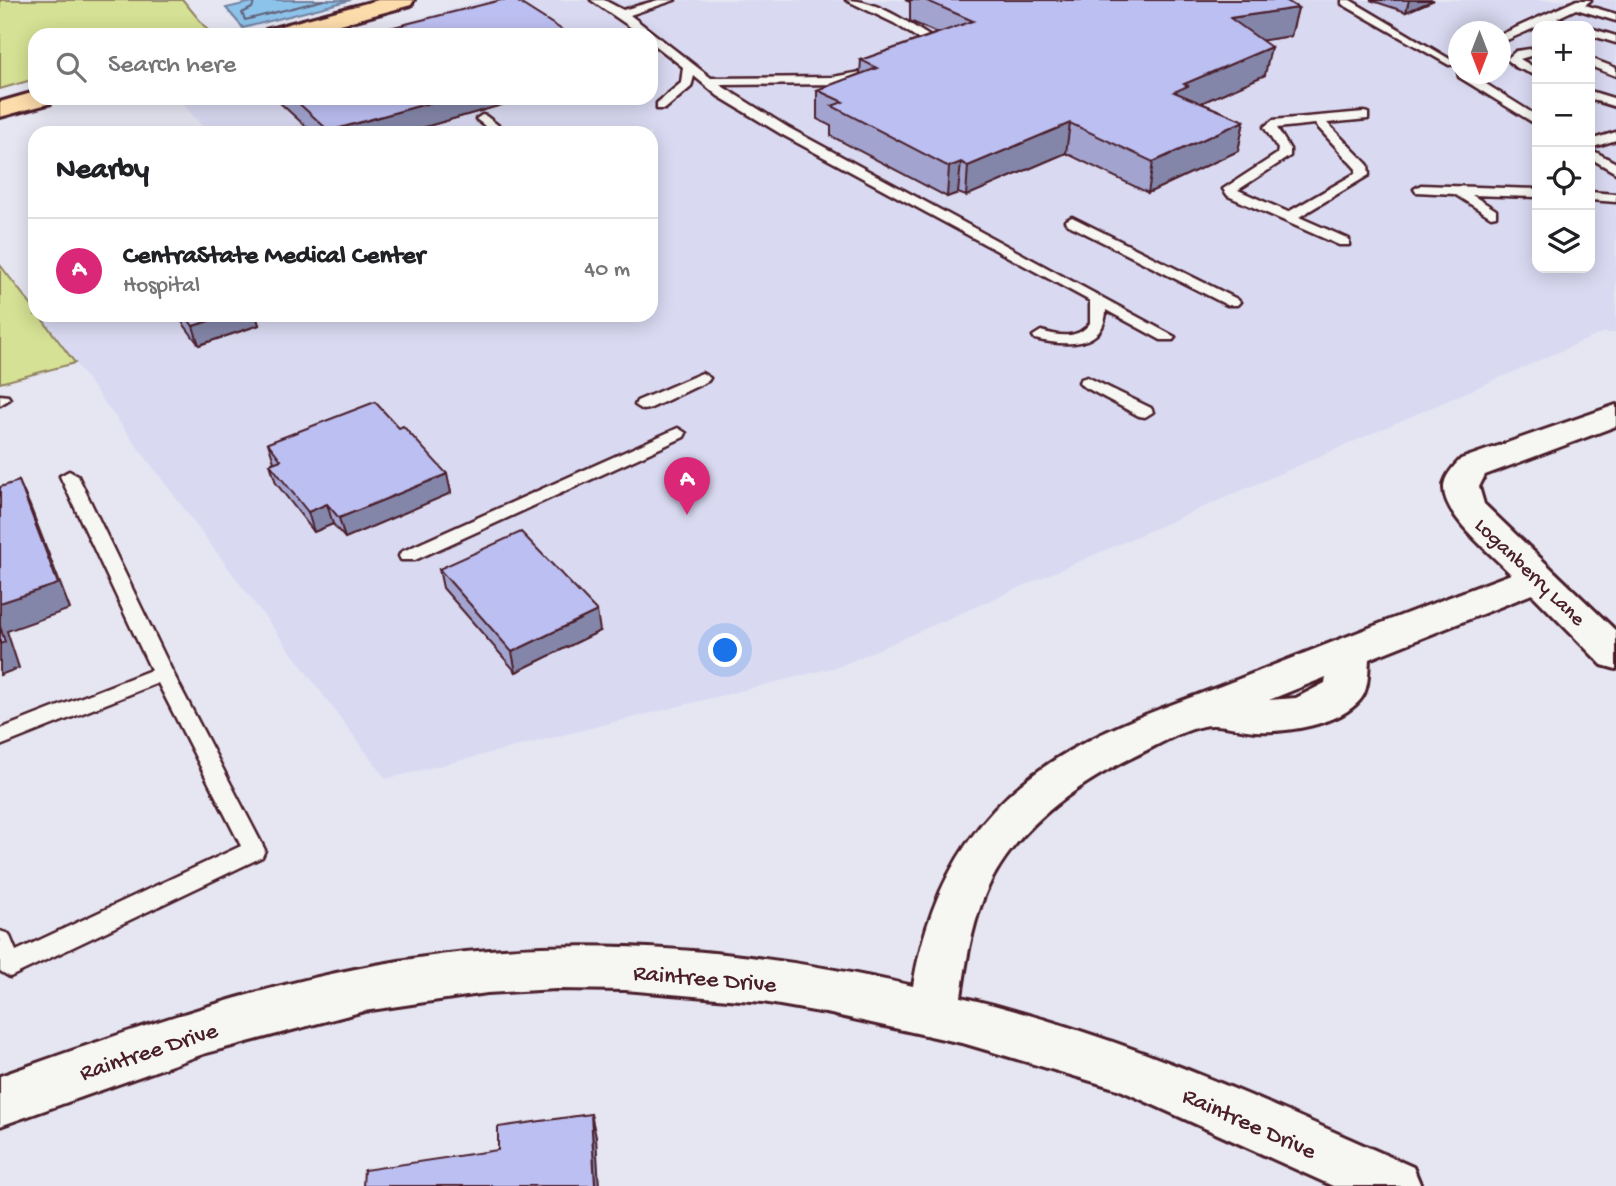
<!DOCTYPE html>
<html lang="en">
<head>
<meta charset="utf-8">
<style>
  body { margin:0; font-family:"Gochi Hand",sans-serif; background:#f6f6f6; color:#202124 }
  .controls { position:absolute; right:21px; top:21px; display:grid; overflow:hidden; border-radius:14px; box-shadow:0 4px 18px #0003 }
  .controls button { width:63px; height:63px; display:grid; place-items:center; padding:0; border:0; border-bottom:2px solid #e0e0e0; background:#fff; color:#202124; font:35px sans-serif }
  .compass { position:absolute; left:1448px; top:21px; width:63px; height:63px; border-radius:50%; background:#fff; box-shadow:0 4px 18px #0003; rotate:180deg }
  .you { position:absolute; left:726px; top:651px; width:24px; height:24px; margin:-18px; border:5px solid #fff; border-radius:50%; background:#1a73e8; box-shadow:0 0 0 10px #1a73e833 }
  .badge { display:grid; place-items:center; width:46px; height:46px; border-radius:50%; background:#db2777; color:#fff; font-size:23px; font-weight:700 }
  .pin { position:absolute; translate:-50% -58px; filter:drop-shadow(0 2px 4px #0008) }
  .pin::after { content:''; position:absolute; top:37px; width:24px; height:21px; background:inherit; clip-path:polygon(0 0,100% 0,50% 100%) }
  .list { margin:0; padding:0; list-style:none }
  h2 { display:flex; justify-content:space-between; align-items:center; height:91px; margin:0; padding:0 28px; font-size:30px }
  h2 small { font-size:23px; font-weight:400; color:#757577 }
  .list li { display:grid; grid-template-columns:46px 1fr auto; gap:21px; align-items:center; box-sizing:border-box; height:105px; padding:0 28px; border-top:2px solid #e0e0e0 }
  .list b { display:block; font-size:26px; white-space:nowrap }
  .list p { margin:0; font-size:23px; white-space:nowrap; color:#757577 }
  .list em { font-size:23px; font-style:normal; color:#757577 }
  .icon { flex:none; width:38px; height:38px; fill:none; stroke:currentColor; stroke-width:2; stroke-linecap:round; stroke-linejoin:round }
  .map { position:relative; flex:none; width:1616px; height:1186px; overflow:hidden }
  .search { position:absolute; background:#fff; box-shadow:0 4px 18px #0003; left:28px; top:28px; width:630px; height:77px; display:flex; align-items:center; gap:18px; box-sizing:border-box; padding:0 24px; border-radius:21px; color:#757577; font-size:26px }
  .panel { position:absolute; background:#fff; box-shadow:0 4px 18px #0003; left:28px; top:126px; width:630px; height:196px; border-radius:21px }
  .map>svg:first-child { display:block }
  .built { fill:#d9daf2; fill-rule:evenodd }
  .green { fill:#d5e194; stroke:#908060; stroke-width:2 }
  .water { fill:#8cc3ea; stroke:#72819e; stroke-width:2 }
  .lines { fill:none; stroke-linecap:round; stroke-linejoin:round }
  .shore { stroke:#646177; stroke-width:2 }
  .service-casing { stroke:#4a1f2b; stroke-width:5 }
  .minor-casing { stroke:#4a1f2b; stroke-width:6 }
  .primary-casing { stroke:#4a1f2b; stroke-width:6 }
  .service { fill:#f6f6f2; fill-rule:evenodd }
  .minor { fill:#f6f6f2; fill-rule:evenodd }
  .primary { fill:#fddcac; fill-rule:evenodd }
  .wall { fill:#a2a4cf; stroke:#4a1f2b; stroke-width:2 }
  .shaded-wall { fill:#8486a9; stroke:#4a1f2b; stroke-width:2 }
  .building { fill:#bcbff1; stroke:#4a1f2b; stroke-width:2 }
  .labels { text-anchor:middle; stroke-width:5; stroke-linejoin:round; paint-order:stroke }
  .street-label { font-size:21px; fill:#4a1f2b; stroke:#f6f6f2 }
  .near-street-label { font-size:24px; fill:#4a1f2b; stroke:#f6f6f2 }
</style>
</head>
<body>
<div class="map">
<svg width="1616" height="1186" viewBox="0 0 1616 1186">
  <rect width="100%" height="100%" fill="#e5e6f2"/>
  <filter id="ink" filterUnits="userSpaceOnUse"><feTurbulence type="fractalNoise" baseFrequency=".0143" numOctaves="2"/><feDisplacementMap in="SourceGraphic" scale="14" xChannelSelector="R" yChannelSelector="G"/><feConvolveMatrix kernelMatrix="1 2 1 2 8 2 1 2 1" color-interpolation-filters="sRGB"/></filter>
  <g filter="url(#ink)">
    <path class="built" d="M485,0H1616V333H1602L840,666L386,779L39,315H651V133H209L177,98H651V35H362ZM1537,26H1590V268H1537ZM1458,32H1500V74H1458Z"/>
    <g class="green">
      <path d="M0,0H183L210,33L35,35V79L0,89Z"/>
      <path d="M0,265L35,310V315H39L75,363L0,383Z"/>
    </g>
    <path class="water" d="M261,0H351L243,28L226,8Z"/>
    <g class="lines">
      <path class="shore" d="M255,0L252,8L242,13L245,20L324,0"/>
      <defs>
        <g id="service">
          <path d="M591,0H604L623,10L658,0H675L630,15L711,78L833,77L871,70V76L850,84L720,85L789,128L1175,337L1173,340H1161L1106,310C1105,349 1064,346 1035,339L1033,336L1041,331C1058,336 1078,340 1090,323V301L781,134L718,96L694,76L691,87L665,109H657V103L681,83L683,67L651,42V35H642Z"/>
          <path d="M846,0C878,0 910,24 937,41V49L929,54H921L919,52L927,44L894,23Z"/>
          <path d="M1342,0H1350L1458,64L1449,65L1342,4Z"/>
          <path d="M1577,0H1591L1585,5L1616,14V21L1576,9L1557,18L1579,26H1563L1548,22L1500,43V35Z"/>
          <path d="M1590,28L1616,36V43L1590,35Z"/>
          <path d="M1537,48V54L1520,59L1537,69V76L1515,67L1507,59L1516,51Z"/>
          <path d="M1590,58L1616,68V76L1590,66Z"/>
          <path d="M1458,72L1470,74L1537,116V125L1459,77Z"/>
          <path d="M1590,91L1616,99V107L1590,99Z"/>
          <path d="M1364,112L1368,113V119L1327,123L1368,165L1369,175L1299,217L1349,239V245H1339L1228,196L1223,189L1277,154L1278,149L1264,127L1273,120ZM1315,124L1356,169V173L1288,212L1238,190L1290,156V149L1277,128Z"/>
          <path d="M482,115L486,116L508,133H494L476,119Z"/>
          <path d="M1616,132V140L1590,148V140Z"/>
          <path d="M1590,149L1616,163V173L1590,158Z"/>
          <path d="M1421,185L1537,189V197L1472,195L1496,210V216L1491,217L1454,194L1416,192L1414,189Z"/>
          <path d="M1590,192L1616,194V202L1590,200Z"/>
          <path d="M1072,217L1237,299L1240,302L1237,305H1227L1067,224L1065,221Z"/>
          <path d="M702,373L710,378L708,381L649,409L643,410L635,405L637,401Z"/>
          <path d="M1087,377L1151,408L1153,412L1145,417L1139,416L1081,385L1079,382L1081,379Z"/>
          <path d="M0,395L8,396L10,399L0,405Z"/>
          <path d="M678,428L686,433L684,437L415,560H401L399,556L401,552Z"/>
          <path d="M69,471L78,476L173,673L265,850L262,857L10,977L0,971V931L9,934L16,951L241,846L158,683L0,746V729L151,670L60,476Z"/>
        </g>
        <path id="minor" d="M1616,405V426L1485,475L1479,487L1484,504L1616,631V669L1602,665L1532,594L1369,659C1368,672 1369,690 1360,700C1339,725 1286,733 1255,731C1239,730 1219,722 1203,726C1180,731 1156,746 1135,756C1074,785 1008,833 983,899C971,931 966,963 961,997C1119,1034 1265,1101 1413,1167L1421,1186H1333L1118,1089L966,1044L831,1014L763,1002L625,990L556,989L487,993L364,1011L206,1053L0,1126V1076C136,1028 274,979 418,958C582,934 751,949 913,986C931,877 983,796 1082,744C1132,717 1186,700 1239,679C1329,643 1420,608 1511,574C1492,554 1443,516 1444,487C1444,477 1453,467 1461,459ZM1326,677L1325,683L1296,698L1269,700Z"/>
        <g id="primary">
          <path d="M378,0H414L411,5L300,35H263L266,30Z"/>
          <path d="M35,92V98H54L51,103L0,117V102Z"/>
        </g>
      </defs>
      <use href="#service" class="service-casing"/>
      <use href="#minor" class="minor-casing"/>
      <use href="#primary" class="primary-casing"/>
      <use href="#service" class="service"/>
      <use href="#minor" class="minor"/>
      <use href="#primary" class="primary"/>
    </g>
    <g class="wall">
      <path d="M905,0H1285L1298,8L1291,36L1262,40L1265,75L1201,103L1244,121L1238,151L1148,193L1066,153L966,196L958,193L947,197L831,136V126L817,119V90L860,74L861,60L937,33L910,21V2Z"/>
      <path d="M1370,0H1434L1406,12Z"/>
      <path d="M278,98H526L404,133H313L279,102Z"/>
      <path d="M177,315H256L259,325L199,345Z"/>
      <path d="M399,428L447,474L451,493L345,538L333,524L314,532L276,483L270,464L274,462L268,443Z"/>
      <path d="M439,569L600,631L516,672L443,588Z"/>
    </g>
    <g class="shaded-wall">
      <path d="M1409,0H1434L1406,12Z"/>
      <path d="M1298,8L1291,36L1225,46L1230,18Z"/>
      <path d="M1271,47L1265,75L1183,111L1174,92L1184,84Z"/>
      <path d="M447,98H526L404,133H330L329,131Z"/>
      <path d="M1244,121L1238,151L1148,193L1153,162Z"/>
      <path d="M1070,123L1066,153L966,196L968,166Z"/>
      <path d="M961,162L958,193L947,197L949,167Z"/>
      <path d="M227,315H256L259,325L199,345L193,326Z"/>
      <path d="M447,474L451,493L345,538L339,518Z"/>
      <path d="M19,481L30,506L70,609L7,631L19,668L0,675V603Z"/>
      <path d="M327,504L333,524L314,532L308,512Z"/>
      <path d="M597,611L600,631L516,672L512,652Z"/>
      <path d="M591,1114L596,1137L599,1186H595Z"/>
    </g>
    <g class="building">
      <path d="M501,0H515L570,35H362Z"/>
      <path d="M925,0H1285L1298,8L1230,18L1271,47L1184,84L1188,86L1174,92L1244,121L1153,162L1070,123L968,166L961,162L949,167L832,106L843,102L817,90L877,68L861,60L973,21Z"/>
      <path d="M293,98H447L329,131Z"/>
      <path d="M185,315H227L193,326Z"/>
      <path d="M375,402L399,428L403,426L447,474L339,518L327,504L308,512L270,464L281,460L268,443Z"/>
      <path d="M19,481L58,584L0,603V487Z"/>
      <path d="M521,532L597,611L512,652L439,569Z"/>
      <path d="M0,626L5,642L0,644Z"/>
      <path d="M591,1114L595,1186H363L364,1170L498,1150V1127Z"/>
    </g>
  </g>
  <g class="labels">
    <g class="street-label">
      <text transform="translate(1531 571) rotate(44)" y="7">Loganberry Lane</text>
    </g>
    <g class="near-street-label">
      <text transform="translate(705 977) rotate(5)" y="8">Raintree Drive</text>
      <text transform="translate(148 1050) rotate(-18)" y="8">Raintree Drive</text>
      <text transform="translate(1250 1122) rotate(24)" y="8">Raintree Drive</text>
    </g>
  </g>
</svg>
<div class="controls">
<button>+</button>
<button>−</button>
<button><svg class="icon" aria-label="locate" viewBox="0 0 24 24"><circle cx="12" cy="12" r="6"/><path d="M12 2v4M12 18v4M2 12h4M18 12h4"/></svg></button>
<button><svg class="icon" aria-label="layers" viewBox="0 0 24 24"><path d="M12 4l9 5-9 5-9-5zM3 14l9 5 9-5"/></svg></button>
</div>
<svg class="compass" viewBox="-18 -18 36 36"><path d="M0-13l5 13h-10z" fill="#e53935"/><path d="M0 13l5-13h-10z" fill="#757577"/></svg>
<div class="you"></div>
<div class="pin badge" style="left:687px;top:515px">A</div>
<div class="search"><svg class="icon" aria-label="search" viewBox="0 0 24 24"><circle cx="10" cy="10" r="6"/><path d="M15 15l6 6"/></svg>Search here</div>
<section class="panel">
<h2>Nearby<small></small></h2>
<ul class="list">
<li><span class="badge">A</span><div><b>CentraState Medical Center</b><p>Hospital</p></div><em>40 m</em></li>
</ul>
</section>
</div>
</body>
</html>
